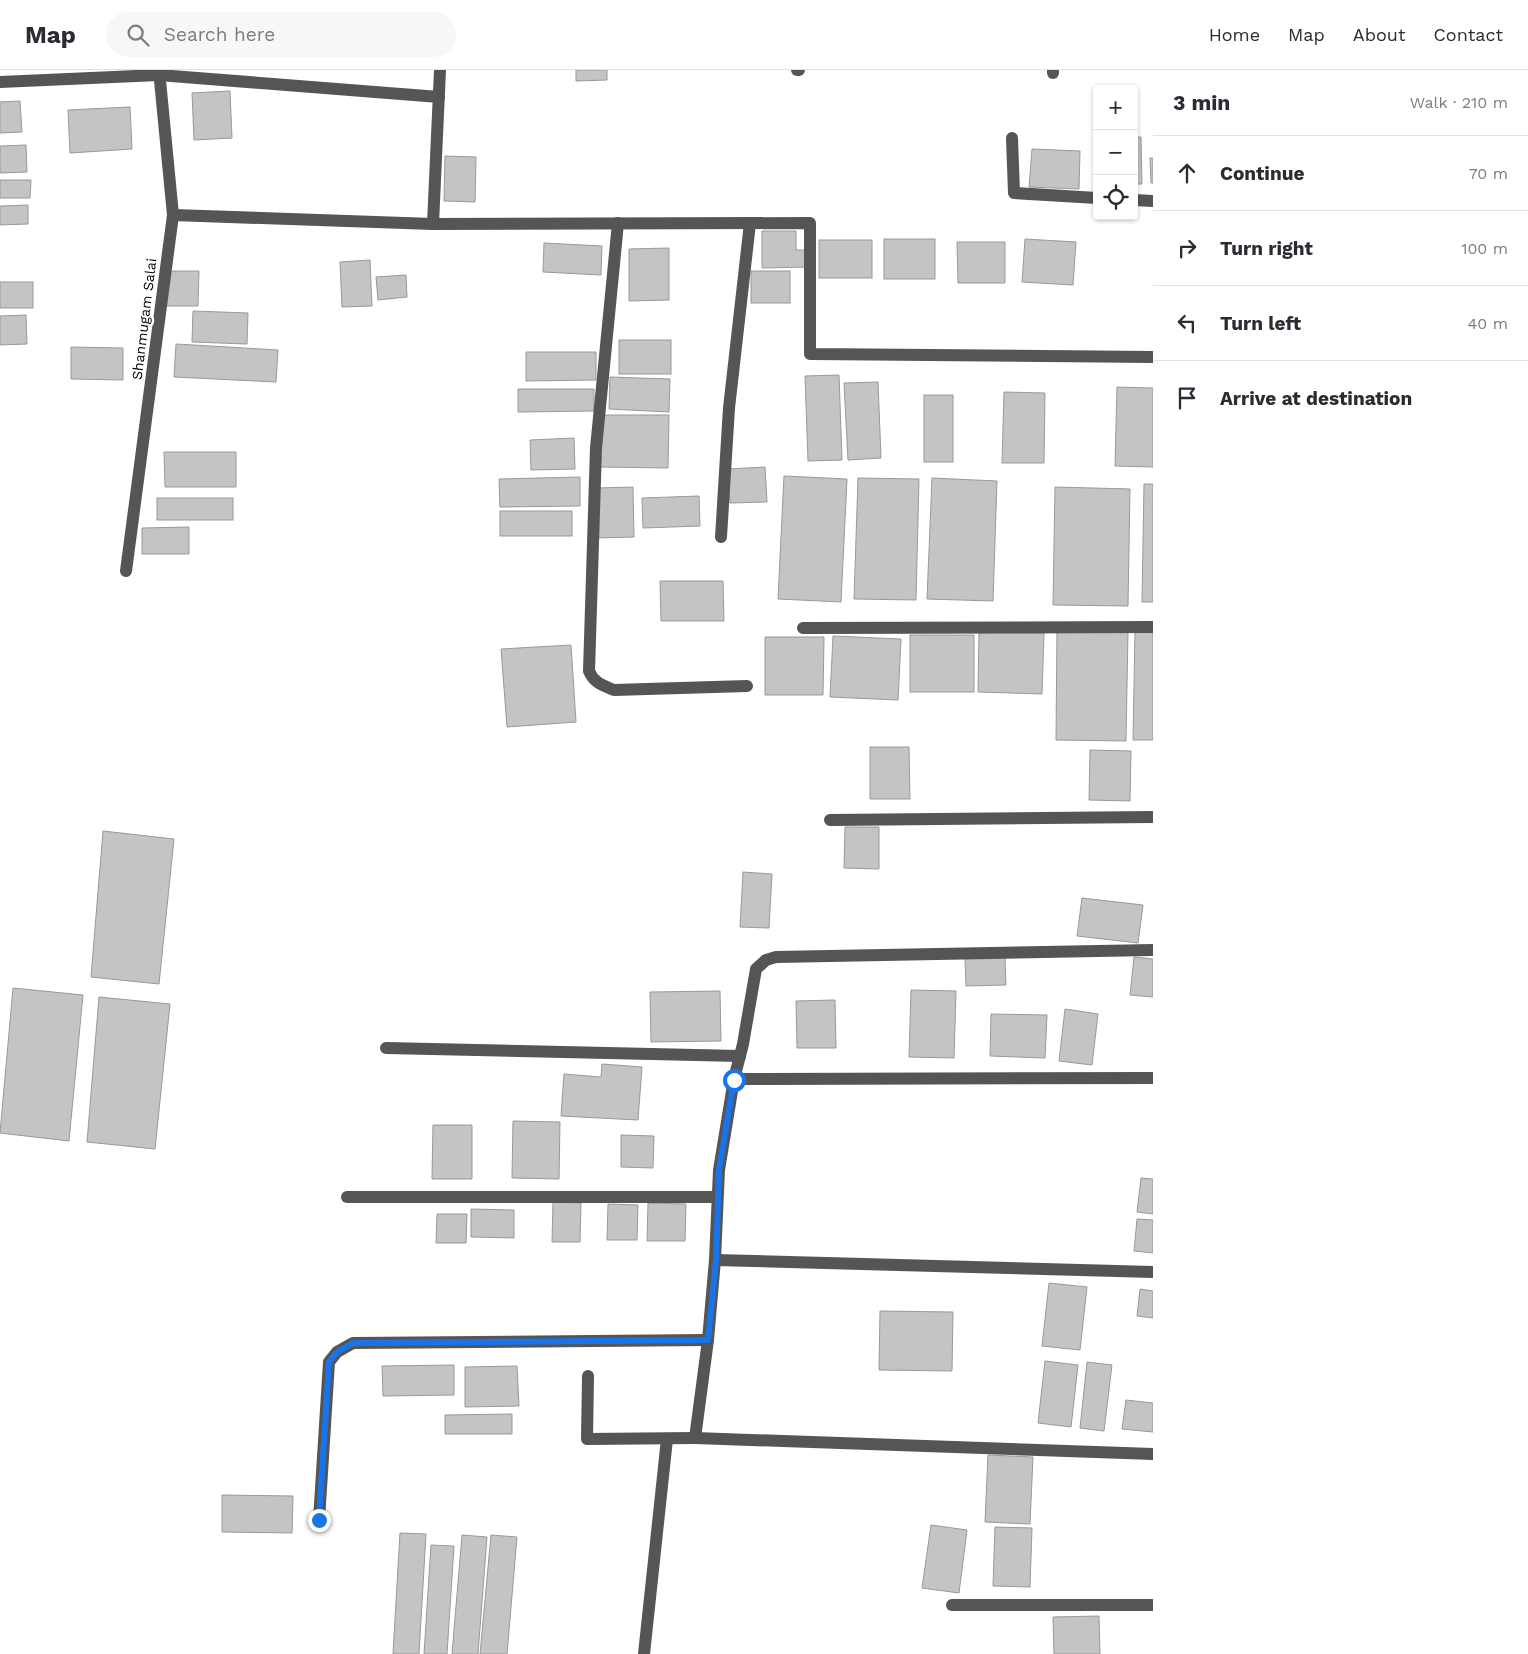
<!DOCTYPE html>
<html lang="en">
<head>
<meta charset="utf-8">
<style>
  body { margin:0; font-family:"Work Sans",sans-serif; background:#f7f7f7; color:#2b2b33 }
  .controls { position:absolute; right:15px; top:15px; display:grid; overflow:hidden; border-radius:5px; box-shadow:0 1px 4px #0004 }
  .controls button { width:45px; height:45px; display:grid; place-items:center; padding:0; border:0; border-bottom:1px solid #e1e1e2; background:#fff; color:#2b2b33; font:25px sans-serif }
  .stop { position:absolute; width:15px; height:15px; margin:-11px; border:4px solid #1a73e8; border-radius:50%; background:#fff }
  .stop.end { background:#1a73e8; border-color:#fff; box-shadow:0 1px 5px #0008 }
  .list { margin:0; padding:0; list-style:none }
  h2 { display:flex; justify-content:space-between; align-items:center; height:65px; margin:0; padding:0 20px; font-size:21px }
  h2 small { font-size:16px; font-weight:400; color:#7c7c81 }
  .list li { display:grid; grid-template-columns:32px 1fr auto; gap:15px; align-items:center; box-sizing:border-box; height:75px; padding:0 20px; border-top:1px solid #e1e1e2 }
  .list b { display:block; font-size:19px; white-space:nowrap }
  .list em { font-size:16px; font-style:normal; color:#7c7c81 }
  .icon { flex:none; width:28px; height:28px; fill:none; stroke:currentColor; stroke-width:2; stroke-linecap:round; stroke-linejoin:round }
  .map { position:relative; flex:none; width:1153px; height:1584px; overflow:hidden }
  header { display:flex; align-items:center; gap:30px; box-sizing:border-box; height:70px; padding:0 25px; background:#fff; border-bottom:1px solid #e1e1e2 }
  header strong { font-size:24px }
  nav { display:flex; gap:28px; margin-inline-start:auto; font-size:18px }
  .search { width:350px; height:45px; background:#f7f7f7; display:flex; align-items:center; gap:12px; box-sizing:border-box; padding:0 18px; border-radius:28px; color:#7c7c81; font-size:19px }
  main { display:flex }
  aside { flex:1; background:#fff }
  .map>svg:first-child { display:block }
  .building { fill:#c4c4c4; stroke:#999 }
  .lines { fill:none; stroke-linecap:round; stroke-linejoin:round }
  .minor { stroke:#555; stroke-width:12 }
  .route { stroke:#1a73e8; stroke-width:6 }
  .labels { text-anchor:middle; stroke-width:5; stroke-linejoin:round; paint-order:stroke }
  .street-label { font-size:14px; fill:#000; stroke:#fff }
</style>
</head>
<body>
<header>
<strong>Map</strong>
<div class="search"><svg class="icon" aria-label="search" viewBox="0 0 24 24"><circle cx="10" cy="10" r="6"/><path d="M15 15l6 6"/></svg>Search here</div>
<nav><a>Home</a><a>Map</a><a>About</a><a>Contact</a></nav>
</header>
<main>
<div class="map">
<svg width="1153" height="1584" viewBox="0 0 1153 1584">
  <rect width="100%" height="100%" fill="#fff"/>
  <g class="building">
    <path d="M576,0H607V10L576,11Z"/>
    <path d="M230,21L232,68L194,70L192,23Z"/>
    <path d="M20,31L22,62L0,63V32Z"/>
    <path d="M130,37L132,79L70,83L68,40Z"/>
    <path d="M1134,67H1141L1142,114H1134Z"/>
    <path d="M26,75L27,102L0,103V76Z"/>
    <path d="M1032,79L1080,81L1079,119L1029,117Z"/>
    <path d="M445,86L476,87L475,132L444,131Z"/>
    <path d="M1150,88H1153V113H1151Z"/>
    <path d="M0,110H31L30,128H0Z"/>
    <path d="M28,135V154L0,155V136Z"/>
    <path d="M762,161H796V180H809V197L762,198Z"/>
    <rect x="884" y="169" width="51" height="40"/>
    <path d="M1025,169L1076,172L1073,215L1022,212Z"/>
    <rect x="819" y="170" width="53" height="38"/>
    <path d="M957,172H1005V213H958Z"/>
    <path d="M544,173L602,176L601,205L543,202Z"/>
    <path d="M669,178V230L629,231V179Z"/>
    <path d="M370,190L372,236L342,237L340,192Z"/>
    <path d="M167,201H199L198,236H166Z"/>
    <rect x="751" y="201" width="39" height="32"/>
    <path d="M406,205L407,227L378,230L376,207Z"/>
    <rect x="0" y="212" width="33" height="26"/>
    <path d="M193,241L248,243L247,274L192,272Z"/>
    <path d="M26,245L27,274L0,275V246Z"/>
    <rect x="619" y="270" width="52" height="34"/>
    <path d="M176,274L278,280L276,312L174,307Z"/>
    <path d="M71,277L123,278V310L71,309Z"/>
    <path d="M526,282H596V310L526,311Z"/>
    <path d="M839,305L842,390L808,391L805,306Z"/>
    <path d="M610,307L670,309L669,342L609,339Z"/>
    <path d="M878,312L881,388L848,390L844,313Z"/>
    <path d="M1117,317L1153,318V397L1115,396Z"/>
    <path d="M518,319H594V341L518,342Z"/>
    <path d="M1004,322L1045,323L1044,393H1002Z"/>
    <rect x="924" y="325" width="29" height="67"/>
    <path d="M601,345H669L668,398L600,397Z"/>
    <path d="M574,368L575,399L531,400L530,370Z"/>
    <path d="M164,382H236V417H165Z"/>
    <path d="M765,397L767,432L730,433L728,399Z"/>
    <path d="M784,406L847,409L841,532L778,529Z"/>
    <path d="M580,407V436L500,437L499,409Z"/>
    <path d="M858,408L919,409L916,530L854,529Z"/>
    <path d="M932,408L997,411L993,531L927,529Z"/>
    <path d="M1144,414H1153V532H1142Z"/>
    <path d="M633,417L634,467L598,468L597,418Z"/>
    <path d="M1055,417L1130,419L1128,536L1053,535Z"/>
    <path d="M699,426L700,456L643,458L642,428Z"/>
    <rect x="157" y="428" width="76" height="22"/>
    <rect x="500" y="441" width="72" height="25"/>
    <path d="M189,457V484H142V458Z"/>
    <path d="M660,511H723L724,551H661Z"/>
    <path d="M1057,559L1128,560L1126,671L1056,670Z"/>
    <path d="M1135,559L1153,560V670H1133Z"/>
    <path d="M979,562L1044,563L1042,624L978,622Z"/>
    <rect x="910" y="565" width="64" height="57"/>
    <path d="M833,566L901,569L898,630L830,627Z"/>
    <path d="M765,567H824L823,625H765Z"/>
    <path d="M571,575L576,652L507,657L501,579Z"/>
    <path d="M870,677H909L910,729H870Z"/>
    <path d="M1090,680L1131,681L1130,731L1089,730Z"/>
    <path d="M845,757H879V799L844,798Z"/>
    <path d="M103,761L174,769L159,914L91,907Z"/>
    <path d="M743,802L772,804L769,858L740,857Z"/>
    <path d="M1082,828L1143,835L1138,873L1077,866Z"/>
    <path d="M1005,887L1006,915L966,916L965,888Z"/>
    <path d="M1134,887L1153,889V927L1130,925Z"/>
    <path d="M13,918L83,925L69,1071L0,1063Z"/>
    <path d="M911,920L956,921L954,988L909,987Z"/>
    <path d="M720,921L721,971L651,972L650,922Z"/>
    <path d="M99,927L170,934L155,1079L87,1072Z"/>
    <path d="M835,930L836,978H797L796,931Z"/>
    <path d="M1065,939L1098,944L1092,995L1059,991Z"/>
    <path d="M991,944L1047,945L1045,988L990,986Z"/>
    <path d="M602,994L642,997L638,1050L561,1046L564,1004L601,1007Z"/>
    <path d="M513,1051L560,1052L559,1109L512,1108Z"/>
    <path d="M433,1055H472V1109H432Z"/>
    <path d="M621,1065L654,1066L653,1098L621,1097Z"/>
    <path d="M1141,1108L1153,1109V1144L1137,1142Z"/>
    <path d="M553,1132L581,1133L580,1172H552Z"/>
    <path d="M648,1133L686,1134L685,1171H647Z"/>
    <path d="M608,1134L638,1135L637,1170H607Z"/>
    <path d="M471,1139L514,1140V1168L471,1167Z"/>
    <path d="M437,1144H467L466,1173H436Z"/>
    <path d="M1137,1149L1153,1150V1183L1134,1181Z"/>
    <path d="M1049,1213L1087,1217L1080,1280L1042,1276Z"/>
    <path d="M1140,1219L1153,1221V1248L1137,1246Z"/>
    <path d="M880,1241L953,1242L952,1301L879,1300Z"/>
    <path d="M1045,1291L1078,1295L1071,1357L1038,1353Z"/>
    <path d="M1087,1292L1112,1295L1104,1361L1080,1358Z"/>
    <path d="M454,1295V1325L383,1326L382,1296Z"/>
    <path d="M517,1296L519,1336L465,1337V1297Z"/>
    <path d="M1126,1330L1153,1333V1362L1122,1359Z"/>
    <path d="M512,1344V1364H445V1345Z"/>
    <path d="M988,1385L1033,1387L1030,1454L985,1452Z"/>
    <path d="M222,1425L293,1426L292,1463L222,1462Z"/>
    <path d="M931,1455L967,1460L959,1523L922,1518Z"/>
    <path d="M995,1457L1032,1458L1030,1517L993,1516Z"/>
    <path d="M400,1463L426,1464L419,1584H393Z"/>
    <path d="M462,1465L487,1467L478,1584H452Z"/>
    <path d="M491,1465L517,1467L507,1584H480Z"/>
    <path d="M431,1475L454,1476L447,1584H424Z"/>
    <path d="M1099,1546L1100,1584H1054L1053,1547Z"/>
  </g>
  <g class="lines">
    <g class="minor">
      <path d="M797,0H799"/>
      <path d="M1053,3V0"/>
      <path d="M0,12L159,5L439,27"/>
      <path d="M1012,68L1014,123L1097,128"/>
      <path d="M1134,130L1153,131"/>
      <path d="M173,145L433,154L810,153V284L1153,287"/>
      <path d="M618,153L596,378L589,601C594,613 602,615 614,620L747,616"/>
      <path d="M433,154L440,0"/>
      <path d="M721,467L729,338L750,153"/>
      <path d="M126,501L173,145L159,0"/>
      <path d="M803,558L1153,557"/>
      <path d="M830,750L1153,747"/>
      <path d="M1153,880L776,887L766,890L756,899L743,974L734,1009L1153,1008"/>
      <path d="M386,978L740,986"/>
      <path d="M734,1009L719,1100L715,1190L708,1270L695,1368L1153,1384"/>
      <path d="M347,1127H717"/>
      <path d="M715,1190L1153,1202"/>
      <path d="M588,1306L587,1369L695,1368"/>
      <path d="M319,1450L329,1292L337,1282L353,1273L708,1270"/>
      <path d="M952,1535H1153"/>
      <path d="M644,1584L667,1369"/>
    </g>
  </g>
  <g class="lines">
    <path class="route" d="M319,1450L329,1292L337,1282L353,1273L708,1270L716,1190L719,1100L734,1010"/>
  </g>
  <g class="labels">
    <g class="street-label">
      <text transform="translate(144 249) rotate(-83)" y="5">Shanmugam Salai</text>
    </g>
  </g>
</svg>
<div class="controls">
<button>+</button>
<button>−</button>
<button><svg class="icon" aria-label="locate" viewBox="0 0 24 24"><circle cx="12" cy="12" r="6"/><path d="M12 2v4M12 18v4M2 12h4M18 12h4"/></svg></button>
</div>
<div class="stop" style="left:734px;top:1010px"></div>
<div class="stop end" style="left:319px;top:1450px"></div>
</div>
<aside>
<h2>3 min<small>Walk · 210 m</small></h2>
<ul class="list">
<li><svg class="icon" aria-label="ahead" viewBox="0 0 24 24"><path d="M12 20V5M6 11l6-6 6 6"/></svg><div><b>Continue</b></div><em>70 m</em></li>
<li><svg class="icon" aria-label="right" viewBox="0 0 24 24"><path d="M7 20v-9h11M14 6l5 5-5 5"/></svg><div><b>Turn right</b></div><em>100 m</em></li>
<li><svg class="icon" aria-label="left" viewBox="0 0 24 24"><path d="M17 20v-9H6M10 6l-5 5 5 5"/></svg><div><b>Turn left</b></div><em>40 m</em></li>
<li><svg class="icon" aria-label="arrive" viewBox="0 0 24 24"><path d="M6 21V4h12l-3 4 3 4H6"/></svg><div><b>Arrive at destination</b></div></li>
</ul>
</aside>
</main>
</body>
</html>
